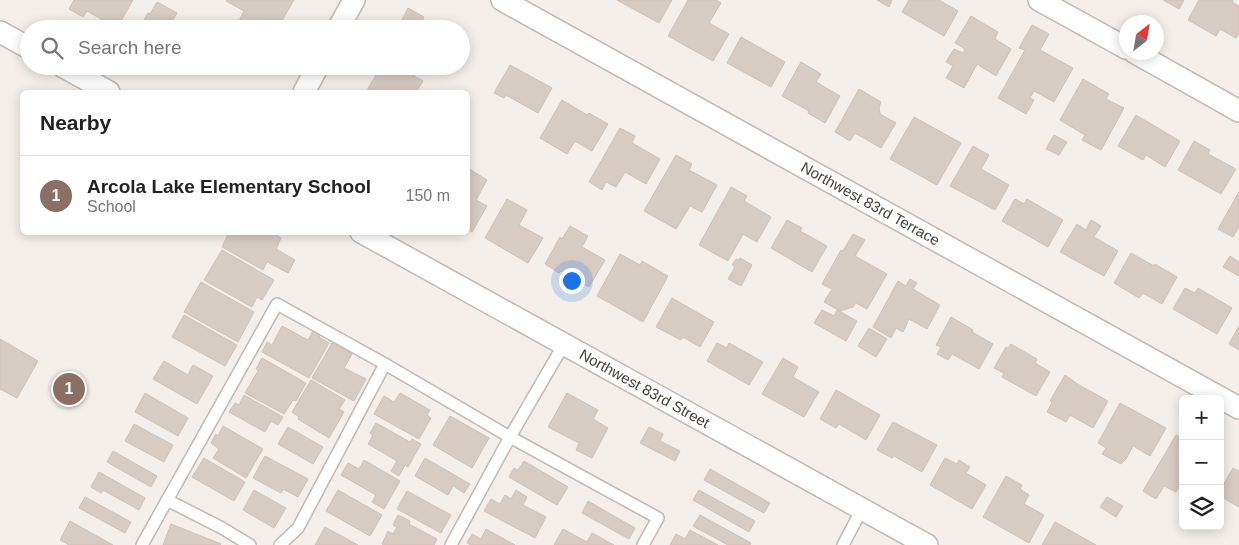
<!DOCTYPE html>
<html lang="en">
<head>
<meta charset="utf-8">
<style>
  body { margin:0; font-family:Helvetica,sans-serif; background:#f2f2f2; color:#222 }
  .controls { position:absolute; right:15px; bottom:15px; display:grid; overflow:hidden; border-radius:8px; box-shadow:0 2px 12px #0003 }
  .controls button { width:45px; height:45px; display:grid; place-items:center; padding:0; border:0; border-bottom:1px solid #e0e0e0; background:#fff; color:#222; font:25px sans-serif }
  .compass { position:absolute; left:1119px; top:15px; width:45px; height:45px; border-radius:50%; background:#fff; box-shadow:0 2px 12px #0003; rotate:31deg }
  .you { position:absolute; left:571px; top:280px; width:18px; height:18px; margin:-12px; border:4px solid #fff; border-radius:50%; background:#1a73e8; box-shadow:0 0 0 8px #1a73e833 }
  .badge { display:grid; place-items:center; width:32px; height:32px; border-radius:50%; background:#0f766e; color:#fff; font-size:16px; font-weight:700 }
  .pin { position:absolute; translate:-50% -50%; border:2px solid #fff; box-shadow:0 1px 5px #0006 }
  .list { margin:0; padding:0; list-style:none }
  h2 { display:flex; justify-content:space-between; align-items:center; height:65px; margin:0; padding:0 20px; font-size:21px }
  h2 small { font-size:16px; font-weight:400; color:#767676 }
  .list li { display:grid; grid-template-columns:32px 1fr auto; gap:15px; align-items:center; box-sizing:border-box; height:80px; padding:0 20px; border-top:1px solid #e0e0e0 }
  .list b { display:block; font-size:19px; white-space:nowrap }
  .list p { margin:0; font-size:16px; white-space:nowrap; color:#767676 }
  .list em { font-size:16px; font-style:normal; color:#767676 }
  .icon { flex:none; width:28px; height:28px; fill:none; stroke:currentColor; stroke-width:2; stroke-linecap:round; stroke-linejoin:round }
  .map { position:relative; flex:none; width:1239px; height:545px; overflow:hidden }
  .search { position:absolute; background:#fff; box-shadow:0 2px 12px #0003; left:20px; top:20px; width:450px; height:55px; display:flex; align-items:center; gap:12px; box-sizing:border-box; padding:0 18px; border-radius:28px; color:#767676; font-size:19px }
  .panel { position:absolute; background:#fff; box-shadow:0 2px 12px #0003; left:20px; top:90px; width:450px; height:145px; border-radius:8px }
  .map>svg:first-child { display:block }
  .building { fill:#d7ccc4; stroke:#cfbfb4 }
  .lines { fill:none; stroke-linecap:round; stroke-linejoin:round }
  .lane-casing { stroke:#c2b8b1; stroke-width:14 }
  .street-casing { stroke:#c2b8b1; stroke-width:24 }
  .lane { stroke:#fff; stroke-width:11 }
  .street { stroke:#fff; stroke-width:21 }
  .labels { text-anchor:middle; stroke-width:4; stroke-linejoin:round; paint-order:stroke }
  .street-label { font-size:15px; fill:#473f39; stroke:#fff }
</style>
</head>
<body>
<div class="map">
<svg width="1239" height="545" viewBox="0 0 1239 545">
  <rect width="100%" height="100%" fill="#f4efea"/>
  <g class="building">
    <path d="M74,0H133L117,28L87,11L83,17L69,9Z"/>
    <path d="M227,0H294L277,29L271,27L269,29H239L236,27L244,11L226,1Z"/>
    <path d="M617,0H672L659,23Z"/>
    <path d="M688,0H716L721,3L709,23L729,34L713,61L668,36Z"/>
    <path d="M877,0H892L889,7Z"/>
    <path d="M909,0H939L958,11L944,36L902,12Z"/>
    <path d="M1163,0H1184L1179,9Z"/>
    <path d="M1199,0H1233L1232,2L1239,6V33L1236,38L1220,29L1216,36L1188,20Z"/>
    <path d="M157,2L177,13L170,25L177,29H139L148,13L150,14Z"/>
    <path d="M408,8L424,17L422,21L435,29H397Z"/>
    <path d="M971,16L998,32L995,39L1011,49L996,76L977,64L964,88L946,78L953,66L946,62L954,49L963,53L965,49L955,43Z"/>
    <path d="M1032,25L1049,34L1040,50L1073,68L1054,102L1034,91L1030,98L1034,100L1026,114L998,98L1025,50L1019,48Z"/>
    <path d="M741,37L785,62L771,87L727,63Z"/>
    <path d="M801,62L821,74L816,82L840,96L825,123L808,113L809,111L782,96Z"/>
    <path d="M510,65L552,88L538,113L506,95L504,98L494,93Z"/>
    <path d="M381,66H397L423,81L416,92H366Z"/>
    <path d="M1083,79L1109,94L1106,99L1124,108L1101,150L1082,140L1085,135L1060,120Z"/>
    <path d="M859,89L881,102L879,107L880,114L896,123L881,148L855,133L850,141L835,132Z"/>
    <path d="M562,100L587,115L589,113L608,124L592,151L575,141L567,154L540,138Z"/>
    <path d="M1136,115L1180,141L1165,167L1146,155L1143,160L1118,146Z"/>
    <path d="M914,117L961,143L937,185L890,159Z"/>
    <path d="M620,128L635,136L632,143L660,159L646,184L625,172L616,187L606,182L602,190L589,182Z"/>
    <path d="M1054,135L1067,142L1059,155L1046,149Z"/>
    <path d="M1194,141L1210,150L1208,154L1236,169L1221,194L1178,170Z"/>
    <path d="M973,146L989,155L981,169L1009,185L995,210L950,186Z"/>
    <path d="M676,155L692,164L689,170L717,185L702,212L690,206L676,229L644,211Z"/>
    <path d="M468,168L487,180L476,200L487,206L472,232L468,229Z"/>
    <path d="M731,187L747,196L744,201L771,217L757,242L743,234L728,261L699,245Z"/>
    <path d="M1239,192V227L1233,237L1218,229Z"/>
    <path d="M507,199L527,210L519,225L543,238L528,263L485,238Z"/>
    <path d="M1015,199L1024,204L1027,199L1063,220L1048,247L1002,221Z"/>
    <path d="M787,220L802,228L800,231L827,246L812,272L771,248Z"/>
    <path d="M1091,220L1101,226L1094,237L1118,251L1104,276L1060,252L1077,224L1086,230Z"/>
    <path d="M570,226L588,236L582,247L605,260L589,287L561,271L559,273L545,264L560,237L562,239Z"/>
    <path d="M229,232H271L281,238L276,249L295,260L288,273L267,262L263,270L222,247Z"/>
    <path d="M853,234L865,240L855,256L887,274L867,309L856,303L853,307L840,311L824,302L832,289L822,284L841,250L843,251Z"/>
    <path d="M222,250L274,280L262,300L257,297L252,307L204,280Z"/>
    <path d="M1131,253L1154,266L1155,264L1177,277L1162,304L1143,293L1139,298L1114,283Z"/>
    <path d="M620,254L640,265L642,261L668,276L643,322L597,296Z"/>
    <path d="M1230,256L1239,262V276L1223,267Z"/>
    <path d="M740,258L752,265L741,286L728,279L735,267L732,265L736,259L738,260Z"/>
    <path d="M910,279L917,283L913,289L940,305L927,329L909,319L903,332L896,328L891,338L873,327L898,281L906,286Z"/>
    <path d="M201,282L254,312L238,342L184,312Z"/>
    <path d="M1185,288L1195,293L1198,288L1232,308L1217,334L1173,309Z"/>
    <path d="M672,298L714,322L700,347L683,337L681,340L656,327Z"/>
    <path d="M822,310L834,316L837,310L857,321L846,341L814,323Z"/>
    <path d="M184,315L237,345L225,366L172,337Z"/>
    <path d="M951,317L973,330L972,332L993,344L979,369L952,354L948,360L937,354L941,347L936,345Z"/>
    <path d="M282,326L308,340L313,331L321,335L319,337L329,343L309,378L262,352L267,342L272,345Z"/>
    <path d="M1239,326V350L1229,344Z"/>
    <path d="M869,328L887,339L876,357L858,346Z"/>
    <path d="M0,339L38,361L17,398L0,389Z"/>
    <path d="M332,343L352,354L344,368L366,379L354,401L312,378Z"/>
    <path d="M717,343L727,348L729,343L763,362L749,385L707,361Z"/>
    <path d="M1011,344L1037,359L1035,363L1050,372L1036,396L1002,377L1004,373L994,368L1006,347L1008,348Z"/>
    <path d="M262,358L306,383L296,401L293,400L284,414L245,393L258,371L256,369Z"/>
    <path d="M783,358L798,367L793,377L819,392L804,417L762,394Z"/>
    <path d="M164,361L188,375L193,365L213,376L197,404L153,379Z"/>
    <path d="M1065,375L1079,385L1108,401L1093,428L1070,415L1066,422L1047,412L1052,403L1050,401Z"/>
    <path d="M311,380L345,400L339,409L344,412L329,438L298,419L299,417L292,412Z"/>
    <path d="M836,390L880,415L866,440L839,424L836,428L820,419Z"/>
    <path d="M145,393L188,418L178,436L135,412Z"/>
    <path d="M400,393L430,410L427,415L431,418L419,439L374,414L384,396L394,402Z"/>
    <path d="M567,393L598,410L593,419L608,428L592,458L576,450L579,443L548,427Z"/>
    <path d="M244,395L283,417L278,425L271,421L265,432L229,412L235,403L239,405Z"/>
    <path d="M1120,403L1166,428L1150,456L1133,446L1126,459L1121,464L1102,454L1106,448L1098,443Z"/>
    <path d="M450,416L489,438L472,468L433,445Z"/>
    <path d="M893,422L937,445L922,472L894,456L892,458L877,450Z"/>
    <path d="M376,423L410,442L412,439L421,444L408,467L405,465L399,476L391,471L397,461L368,444L373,435L370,433Z"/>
    <path d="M134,424L173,445L164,462L125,441Z"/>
    <path d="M223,426L263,449L246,478L213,458L219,449L211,443L216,434L218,436Z"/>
    <path d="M288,427L323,447L313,464L278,444Z"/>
    <path d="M649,427L663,434L660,441L680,451L675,461L640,443Z"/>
    <path d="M1176,435L1183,439V481L1176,492L1164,486L1156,499L1143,491Z"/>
    <path d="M113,451L157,476L151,487L107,462Z"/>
    <path d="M265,456L308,479L298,497L283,489L281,493L253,478Z"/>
    <path d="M204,458L245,482L234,501L192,477Z"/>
    <path d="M425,458L470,484L464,493L453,486L448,495L415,476Z"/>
    <path d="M945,458L957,464L959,460L970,467L966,473L986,485L972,509L930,485Z"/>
    <path d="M364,460L400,481L384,509L372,502L376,495L341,475L348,463L359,469Z"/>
    <path d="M524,461L568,487L557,505L509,477L514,468L518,470Z"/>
    <path d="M1233,468L1239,471V507L1220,496V490Z"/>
    <path d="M710,469L770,503L764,513L704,480Z"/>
    <path d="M99,472L145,498L139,510L103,490L101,493L91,487Z"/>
    <path d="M1006,476L1022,485L1020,489L1029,495L1024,504L1044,515L1029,543L983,517Z"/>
    <path d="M254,490L286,508L274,528L243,510Z"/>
    <path d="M338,490L382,515L370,536L326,511Z"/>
    <path d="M516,490L527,497L523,505L546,517L535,538L484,511L491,499L500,504L505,495L511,499Z"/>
    <path d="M699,490L755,521L749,532L693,500Z"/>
    <path d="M407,491L451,515L441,533L397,509Z"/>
    <path d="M85,497L131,522L125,533L79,508Z"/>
    <path d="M1107,497L1123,506L1116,517L1100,507Z"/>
    <path d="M588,501L635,528L629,539L582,513Z"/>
    <path d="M398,515L410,521L409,524L437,539L434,545H384L382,544L388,531L393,534L397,527L393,525Z"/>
    <path d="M700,515L751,543L750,545H728L693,526Z"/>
    <path d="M70,521L113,545H69L60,540Z"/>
    <path d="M1055,522L1096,545H1042Z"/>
    <path d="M171,524L221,544L220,545H163Z"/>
    <path d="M325,527L358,545H315Z"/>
    <path d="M486,529L515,545H471L467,543L472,534L481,539Z"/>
    <path d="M563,529L587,542L592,533L614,545H554Z"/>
    <path d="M690,530L718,545H670L676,534L685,539Z"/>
  </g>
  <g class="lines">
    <defs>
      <g id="lane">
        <path d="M167,500L222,528L250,545"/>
        <path d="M142,545L277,304L385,364L510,437L658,518L643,545"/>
        <path d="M280,545L298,528L385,364"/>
        <path d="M451,545L510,437L564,344"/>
        <path d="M843,545L862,509"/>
      </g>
      <g id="street">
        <path id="s1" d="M502,0L1239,408"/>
        <path d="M1039,0L1126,48"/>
        <path d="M338,29L354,0"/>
        <path d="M0,32L29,48"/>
        <path d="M1134,52L1239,111"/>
        <path d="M62,66L109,92"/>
        <path d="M304,92L318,66"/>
        <path id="s2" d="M361,232L927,545"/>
      </g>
    </defs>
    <use href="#lane" class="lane-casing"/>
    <use href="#street" class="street-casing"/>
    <use href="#lane" class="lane"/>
    <use href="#street" class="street"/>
  </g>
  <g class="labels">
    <g class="street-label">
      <text dy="5" stroke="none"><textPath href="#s1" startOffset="421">Northwest 83rd Terrace</textPath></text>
      <text dy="5" stroke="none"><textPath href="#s2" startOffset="324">Northwest 83rd Street</textPath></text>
    </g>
  </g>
</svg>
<div class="controls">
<button>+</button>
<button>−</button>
<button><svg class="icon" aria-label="layers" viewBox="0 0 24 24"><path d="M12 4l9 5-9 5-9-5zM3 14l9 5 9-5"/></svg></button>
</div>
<svg class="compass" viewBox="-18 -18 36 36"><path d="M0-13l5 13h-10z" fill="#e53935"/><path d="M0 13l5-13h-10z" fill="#767676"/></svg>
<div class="you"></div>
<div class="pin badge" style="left:69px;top:389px;background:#8d6e63">1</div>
<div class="search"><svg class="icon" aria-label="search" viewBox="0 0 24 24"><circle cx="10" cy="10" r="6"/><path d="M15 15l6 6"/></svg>Search here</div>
<section class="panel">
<h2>Nearby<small></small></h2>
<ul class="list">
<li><span class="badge" style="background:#8d6e63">1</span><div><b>Arcola Lake Elementary School</b><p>School</p></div><em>150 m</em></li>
</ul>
</section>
</div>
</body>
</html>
